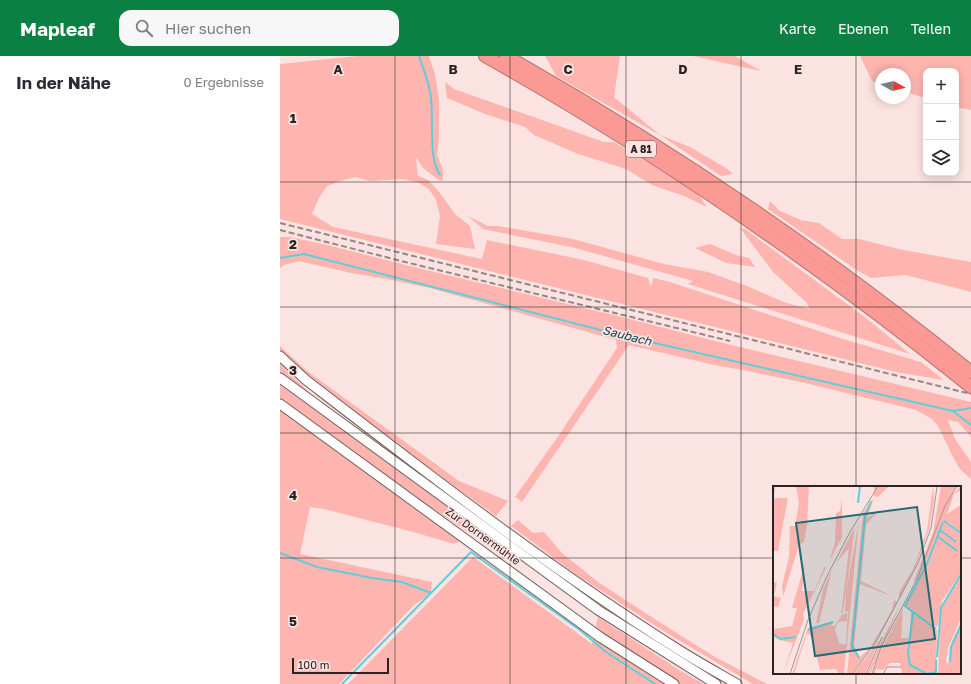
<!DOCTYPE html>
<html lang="de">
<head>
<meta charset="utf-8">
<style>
  body { margin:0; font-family:"Golos Text",sans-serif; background:#f7f7f7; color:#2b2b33 }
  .controls { position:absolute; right:12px; top:12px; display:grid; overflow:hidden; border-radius:8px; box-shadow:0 2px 10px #0003 }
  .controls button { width:36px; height:36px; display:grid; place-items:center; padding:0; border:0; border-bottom:1px solid #e1e1e2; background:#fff; color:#2b2b33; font:20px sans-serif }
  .compass { position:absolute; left:595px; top:12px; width:36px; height:36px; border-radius:50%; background:#fff; box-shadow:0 2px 10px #0003; rotate:98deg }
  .scale { position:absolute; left:12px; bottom:10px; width:97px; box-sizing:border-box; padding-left:4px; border:2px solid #2b2322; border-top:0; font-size:11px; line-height:14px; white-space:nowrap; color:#2b2322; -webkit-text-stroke:3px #fae3e1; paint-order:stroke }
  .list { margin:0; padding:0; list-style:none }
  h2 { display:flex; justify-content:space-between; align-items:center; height:52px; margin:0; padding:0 16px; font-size:17px }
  h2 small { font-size:13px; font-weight:400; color:#7c7c81 }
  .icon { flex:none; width:22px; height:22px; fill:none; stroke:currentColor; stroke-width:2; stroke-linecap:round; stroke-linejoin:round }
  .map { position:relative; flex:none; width:691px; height:628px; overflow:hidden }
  header { display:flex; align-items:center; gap:24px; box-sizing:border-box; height:56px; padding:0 20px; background:#0b8043; color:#fff }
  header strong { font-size:19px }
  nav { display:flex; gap:22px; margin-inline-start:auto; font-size:14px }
  .search { width:280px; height:36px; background:#f7f7f7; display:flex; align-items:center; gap:10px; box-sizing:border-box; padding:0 14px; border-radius:12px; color:#7c7c81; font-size:15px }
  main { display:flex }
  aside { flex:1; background:#fff }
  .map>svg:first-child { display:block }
  .green { fill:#feb5b0 }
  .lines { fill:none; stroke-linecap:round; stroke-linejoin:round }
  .stream { stroke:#5fcedb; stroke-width:2 }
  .secondary-casing { stroke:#735f5d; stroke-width:11 }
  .highway-casing { stroke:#b2706d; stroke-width:14 }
  .secondary { stroke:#fff; stroke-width:9 }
  .highway { stroke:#fb9a95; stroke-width:12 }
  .rail { stroke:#968685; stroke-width:2; stroke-dasharray:6 3; stroke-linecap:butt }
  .grid { fill:none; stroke:#2b2322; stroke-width:1; stroke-opacity:0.55 }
  .labels { text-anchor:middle; stroke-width:3.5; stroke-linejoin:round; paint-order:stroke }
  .shield { fill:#fae3e1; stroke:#695d5b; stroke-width:1 }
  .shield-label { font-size:10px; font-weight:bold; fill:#2b2322 }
  .street-label { font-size:11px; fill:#2b2322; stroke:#fae3e1 }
  .water-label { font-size:12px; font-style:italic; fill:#12454a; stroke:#fae3e1 }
  .inset-river { fill:none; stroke:#5fcedb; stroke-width:2 }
  .inset-road { fill:none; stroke:#a79695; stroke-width:1 }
  .view { fill:#216b74; fill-opacity:0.15; stroke:#216b74; stroke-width:2 }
  .inset-edge { fill:none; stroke:#2b2322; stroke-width:2 }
  .grid-label { font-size:13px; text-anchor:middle; font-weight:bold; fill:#2b2322; stroke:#fae3e1; stroke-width:3.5; stroke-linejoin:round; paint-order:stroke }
</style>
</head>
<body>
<header>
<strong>Mapleaf</strong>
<div class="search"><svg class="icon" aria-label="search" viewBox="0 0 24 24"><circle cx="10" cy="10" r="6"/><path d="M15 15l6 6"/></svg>Hier suchen</div>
<nav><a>Karte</a><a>Ebenen</a><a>Teilen</a></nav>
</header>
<main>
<aside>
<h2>In der Nähe<small>0 Ergebnisse</small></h2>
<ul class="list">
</ul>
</aside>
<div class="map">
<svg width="691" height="628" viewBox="0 0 691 628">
  <rect width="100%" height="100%" fill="#fae3e1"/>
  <g class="green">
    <path d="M78,0H149L155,18L159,44V84L157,99L163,114V124L160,125L143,112L136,101L138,120L148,124L160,137L175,158L190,170L195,193L156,188L160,160L156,144L149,133L137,126L122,123L89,125L76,121L60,125L47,130L39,142L32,158L53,171L202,203L207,184L304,204L368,222L371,231L373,222L390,226L560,282L641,306L664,324L620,317L0,163V8Z"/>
    <path d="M265,0H340L334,41L380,79L410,91L446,112L453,118L441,120L380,79L276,20Z"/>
    <path d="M413,0H455L481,15Z"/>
    <path d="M580,0H691V54L676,51V15H646V42L625,36V18H601V28L592,25Z"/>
    <path d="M165,26L174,33L324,86H334L417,136L427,151L404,140L372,129L346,113L298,98L254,79L245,71L205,58L167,42Z"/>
    <path d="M490,145L500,155L521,164L539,167L562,183H579L618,193L691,206V236L626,219L591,222L578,215L488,153Z"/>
    <path d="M188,160L208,170H218L293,183L384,208L428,216L467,230L506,247L530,253L526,246L493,216L460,172L465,173L586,262L630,298L408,228L413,225L295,192L203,173Z"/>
    <path d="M0,181H10L43,188L142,213L342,261L435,285L691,346V381L678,366L668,364L675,383L691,406V423L680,413L675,405L658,370L652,363L636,354L525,327L463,314L434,309L349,289L242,446L235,441L277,382L337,292L336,284L150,232L102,222L71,217L19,205L4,209L0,212Z"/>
    <path d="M430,188L456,199L469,202L475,211L446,207L415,192Z"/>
    <path d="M0,290L27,315L179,425L228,445L216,460C143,407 67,355 0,294Z"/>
    <path d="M0,308L38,345L0,318Z"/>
    <path d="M0,329L206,478L201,484L135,441L53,380L0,343Z"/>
    <path d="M0,353L183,484L174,488L137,477L44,453L30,451L20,498L152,526L151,537L133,550L59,628H0Z"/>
    <path d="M238,464L253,477L264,476L282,497L318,526L373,562L435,601L487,628H473L385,576L294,517L231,470Z"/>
    <path d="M193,501L312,588L318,561L401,615L424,628H68Z"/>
  </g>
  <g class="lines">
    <g class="stream">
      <path d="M139,0C143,12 148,24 150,36C155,58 147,101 160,119"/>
      <path d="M0,202L24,198L344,280L673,355L691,369"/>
      <path d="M673,355L691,352"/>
      <path d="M0,497L37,511L92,522L122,526L151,537"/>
      <path d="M62,628L191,496L300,574L326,596L375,628"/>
    </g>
    <defs>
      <g id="secondary">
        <path d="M0,300L26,324C148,418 269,512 399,594C418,606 438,617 457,628"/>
        <path d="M0,322L318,554L436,628"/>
        <path d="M0,348L320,581L394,628"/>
      </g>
      <g id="highway">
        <path d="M205,0C376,96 538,208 691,331"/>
        <path d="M226,0C389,92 545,198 691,316"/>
      </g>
    </defs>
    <use href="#secondary" class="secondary-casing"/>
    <use href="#highway" class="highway-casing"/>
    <use href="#secondary" class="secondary"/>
    <use href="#highway" class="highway"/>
    <g class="rail">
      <path d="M0,167L691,338"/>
      <path d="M0,174L117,204L450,285"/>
    </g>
  </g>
  <path class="grid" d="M115,0V628M230,0V628M346,0V628M461,0V628M576,0V431M0,126H691M0,251H691M0,377H691M0,502H494M680,502H691M576,617V628"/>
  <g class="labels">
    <rect class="shield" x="346" y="85" width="30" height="16" rx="3"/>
    <g class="shield-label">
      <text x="361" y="97">A 81</text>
    </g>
    <g class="street-label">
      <text transform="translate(203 480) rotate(36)" y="4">Zur Dornermühle</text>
    </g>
    <g class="water-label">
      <text transform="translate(347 280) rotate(14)" y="4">Saubach</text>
    </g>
  </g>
  <g transform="translate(493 430)">
    <rect width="188" height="188" fill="#fae3e1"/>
    <path d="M0,0H2L1,12H15L5,65H0ZM23,0H36L34,40L31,56L26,59L10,111L9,100L16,71L17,40H22L26,17ZM101,0H116L105,11L101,10ZM160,0L161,13L156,44L142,81L126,113V106L140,83L154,45ZM168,0H184L177,11L188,0V4L181,8L174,28L188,19V46L175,36L173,37L188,48V86L169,115L165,140H160L133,119L146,95L141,94L160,47ZM101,12L94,32L106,24L93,39L88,95L121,111L87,98L81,160L87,171L97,162L119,124L121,114L124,116L102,157L78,188H74L90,27ZM69,13V51L58,72H57L62,57L63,27L67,25ZM86,34L71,188H66L63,183L47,184L39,151L34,147L21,188H19L35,142L61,135L58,140H61L69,129L74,127V135L65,136L62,143L66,157L71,159L73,157L75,126L72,125L73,106ZM82,41L70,126L68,129L76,62L63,77ZM32,77L29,105H41L52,80L53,82L30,128L31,133L10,188L20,157L6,154L0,150V143L19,140L24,122H19ZM59,84L46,137H43L50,103ZM188,90V132L175,162L173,176L176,177L178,158L188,136V188H165L168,124ZM0,96L4,97L1,110L8,112L5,121L0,120ZM128,117L97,188H94L109,154ZM130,122L128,152H137L138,126L164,144L163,188H129L127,177H117L110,184L103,183L102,188H99L107,166ZM107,153L92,188H80Z" fill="#feb5b0"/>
    <path class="inset-river" d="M85,17L87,0M171,35L188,47M167,44L183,56M164,50L184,65M140,127L135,167L137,179L154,188L163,186M163,143L132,120L153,80L170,36M35,144L60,136M0,148L8,153L23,151M164,171L168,122L188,88M86,172L79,160L92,31L98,15M163,174V188M177,176L178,161L188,139"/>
    <path class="inset-road" d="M17,188L35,134L54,90L77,46L105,0M79,188L103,156L145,77L158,42L164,1M93,188L109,151M99,188L108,161L144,93L172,20L184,0M110,188L114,181H128"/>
    <path class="view" d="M144,21L162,153L42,170L23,37Z"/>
    <rect width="188" height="188" class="inset-edge"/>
  </g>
  <g class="grid-label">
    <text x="58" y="18">A</text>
    <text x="173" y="18">B</text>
    <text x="288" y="18">C</text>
    <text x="403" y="18">D</text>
    <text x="518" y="18">E</text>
    <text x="13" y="67">1</text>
    <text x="13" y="193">2</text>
    <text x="13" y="319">3</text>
    <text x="13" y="444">4</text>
    <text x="13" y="570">5</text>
  </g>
</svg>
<div class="controls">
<button>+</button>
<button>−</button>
<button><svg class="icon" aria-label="layers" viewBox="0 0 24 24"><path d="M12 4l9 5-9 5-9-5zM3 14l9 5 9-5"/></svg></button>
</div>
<svg class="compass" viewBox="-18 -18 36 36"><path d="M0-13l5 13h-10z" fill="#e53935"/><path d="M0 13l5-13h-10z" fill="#7c7c81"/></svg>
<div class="scale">100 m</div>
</div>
</main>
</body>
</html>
